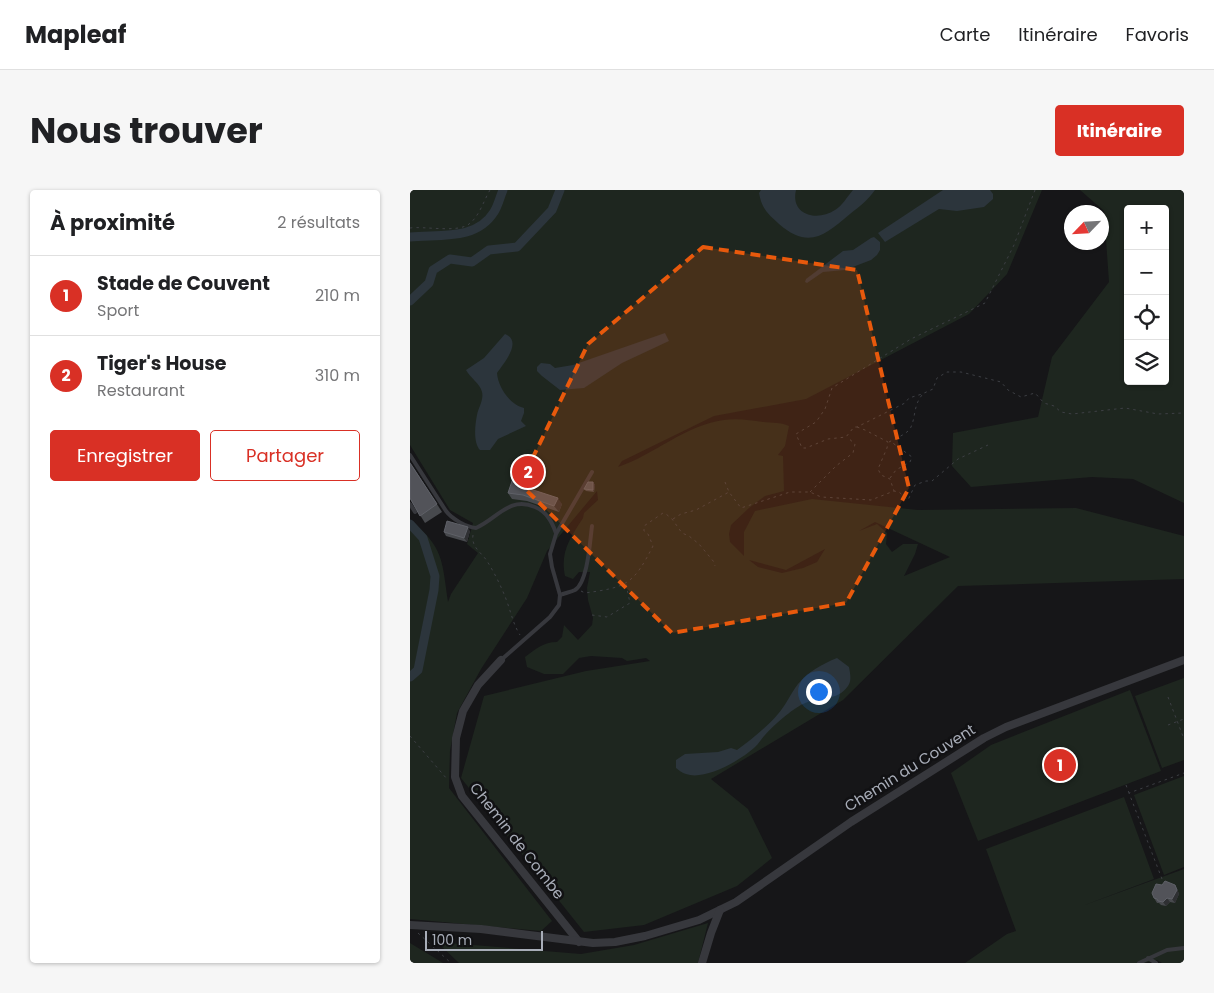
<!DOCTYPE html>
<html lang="fr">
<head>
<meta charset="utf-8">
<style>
  body { margin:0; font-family:Poppins,sans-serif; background:#f6f6f6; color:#202124 }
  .controls { position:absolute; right:15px; top:15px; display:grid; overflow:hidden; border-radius:5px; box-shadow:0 1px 4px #0004 }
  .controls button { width:45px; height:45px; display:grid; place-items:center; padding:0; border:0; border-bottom:1px solid #e0e0e0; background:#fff; color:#202124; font:25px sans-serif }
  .compass { position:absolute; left:654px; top:15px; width:45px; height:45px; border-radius:50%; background:#fff; box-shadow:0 1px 4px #0004; rotate:245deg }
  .scale { position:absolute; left:15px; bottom:12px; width:118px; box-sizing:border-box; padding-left:5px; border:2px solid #a8adb8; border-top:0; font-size:14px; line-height:18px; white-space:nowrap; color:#a8adb8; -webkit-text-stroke:4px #111113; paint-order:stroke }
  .you { position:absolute; left:408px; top:501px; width:18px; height:18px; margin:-12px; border:4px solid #fff; border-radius:50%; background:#1a73e8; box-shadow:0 0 0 8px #1a73e833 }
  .badge { display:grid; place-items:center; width:32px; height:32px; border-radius:50%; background:#d93025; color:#fff; font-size:16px; font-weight:700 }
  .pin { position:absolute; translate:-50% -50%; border:2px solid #fff; box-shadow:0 1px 5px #0006 }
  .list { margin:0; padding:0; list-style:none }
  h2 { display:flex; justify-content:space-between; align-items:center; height:65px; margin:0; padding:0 20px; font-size:21px }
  h2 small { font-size:16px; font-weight:400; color:#757577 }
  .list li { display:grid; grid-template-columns:32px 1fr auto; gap:15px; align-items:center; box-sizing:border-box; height:80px; padding:0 20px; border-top:1px solid #e0e0e0 }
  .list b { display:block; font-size:19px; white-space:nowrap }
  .list p { margin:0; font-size:16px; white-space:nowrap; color:#757577 }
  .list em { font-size:16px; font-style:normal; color:#757577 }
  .actions { display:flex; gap:10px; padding:15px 20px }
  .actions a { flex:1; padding:11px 0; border:1px solid #d93025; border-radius:5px; text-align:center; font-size:18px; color:#d93025 }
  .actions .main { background:#d93025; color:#fff }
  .icon { flex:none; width:28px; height:28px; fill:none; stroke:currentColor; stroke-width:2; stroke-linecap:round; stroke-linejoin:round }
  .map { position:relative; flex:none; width:774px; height:773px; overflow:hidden; border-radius:5px }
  header { display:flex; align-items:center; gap:30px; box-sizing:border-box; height:70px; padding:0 25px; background:#fff; border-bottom:1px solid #e0e0e0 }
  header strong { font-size:24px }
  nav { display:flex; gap:28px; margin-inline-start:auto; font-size:18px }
  .intro { display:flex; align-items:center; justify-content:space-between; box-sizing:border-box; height:120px; padding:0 30px }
  h1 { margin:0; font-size:35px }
  .button { padding:12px 22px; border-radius:5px; background:#d93025; color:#fff; font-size:18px; font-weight:700 }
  main { display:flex; gap:30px; padding:0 30px }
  aside { flex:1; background:#fff; border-radius:5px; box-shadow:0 1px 4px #0004 }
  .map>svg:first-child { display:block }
  .green { fill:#1e261f; fill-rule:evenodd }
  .water { fill:#2c353c }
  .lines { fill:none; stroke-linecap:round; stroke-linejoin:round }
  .canal { stroke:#2c353c; stroke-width:9 }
  .path { stroke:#3d3f44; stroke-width:1; stroke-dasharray:2.5 4; stroke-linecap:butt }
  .service { stroke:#37383d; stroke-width:4 }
  .minor { stroke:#37383d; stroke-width:8 }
  .wall { fill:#47494d }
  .shaded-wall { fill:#2f3033 }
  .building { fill:#525359; stroke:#5f6168 }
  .marked { fill:#e8590c; fill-opacity:0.2; stroke:#e8590c; stroke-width:4; stroke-dasharray:10 6; stroke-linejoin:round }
  .labels { text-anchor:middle; stroke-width:5; stroke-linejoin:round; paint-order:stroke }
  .street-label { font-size:15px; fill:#a8adb8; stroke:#111113 }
</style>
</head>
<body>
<header>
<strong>Mapleaf</strong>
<nav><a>Carte</a><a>Itinéraire</a><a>Favoris</a></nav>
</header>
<div class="intro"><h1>Nous trouver</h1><a class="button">Itinéraire</a></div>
<main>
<aside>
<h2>À proximité<small>2 résultats</small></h2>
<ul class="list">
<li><span class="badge">1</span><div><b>Stade de Couvent</b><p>Sport</p></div><em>210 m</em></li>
<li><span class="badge">2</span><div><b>Tiger's House</b><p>Restaurant</p></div><em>310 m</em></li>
</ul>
<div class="actions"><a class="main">Enregistrer</a><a>Partager</a></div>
</aside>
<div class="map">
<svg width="774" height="773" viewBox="0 0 774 773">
  <rect width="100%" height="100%" fill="#161618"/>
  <g class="green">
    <path d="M0,0H632L597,84L559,124L396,209L304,226L212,271L208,277C244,265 275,235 314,230C327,228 340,230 353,232C363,233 370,232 379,236L375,256L368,265L373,266L374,301L355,306L339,318L321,335L319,344L320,352L334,366V342L345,321L402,309L508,320L666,318L774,346V389L548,396L433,510L301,589L338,619L362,668L327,696L234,735L174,742L51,588L74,506L176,481L240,471L236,468L217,471L212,468L181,466L169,468L153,484H134L117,477L115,467C126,459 133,452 147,452L152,447L154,435L168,450L182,435L183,428L178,410L177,398L180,382H169L163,389L155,386C150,362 160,348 173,328L174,323L188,310L187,301L137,361L117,408L71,479L47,523L40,561L39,598L142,731L131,741L0,729V330C34,357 32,371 38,412L41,404L68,363L57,354L63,333L40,320L0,255ZM465,332L540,367L494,386L505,364L508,354H493L482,362L476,354L477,343L467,334L449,341ZM415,359L407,372L393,378L372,383L348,377L339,370L376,380Z"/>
    <path d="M670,0H774V313L723,289L682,287L561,297L542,276L543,243L628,227L642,167L699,92L694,21ZM718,19H755V191H718Z"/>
    <path d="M774,488V570L752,578L725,506Z"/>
    <path d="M720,500L751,581L568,651L541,583L581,555Z"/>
    <path d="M774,586V677L754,685L724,605Z"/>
    <path d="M714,607L744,689L672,716L774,679V773H752L747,770L734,773H555L597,744L606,741L576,659Z"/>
    <path d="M298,733L288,773H49L27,752L171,764L224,755Z"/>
    <path d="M0,753L33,773H0Z"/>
  </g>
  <g class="water">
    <path d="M351,0H386C380,25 407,32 425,20C432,16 437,7 443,0H465C458,10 449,17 440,24C415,45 399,60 369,34C357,23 352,19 349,3Z"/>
    <path d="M533,0H580L583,4V9L574,17L547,21L529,19L475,52L468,43Z"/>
    <path d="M464,47L470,52V60L467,65L461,70L435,80L413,82L397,93L395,92L396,89L433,61L443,60L461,48Z"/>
    <path d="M255,143L259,151L212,173L174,198L150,200L132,186L127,181V177L131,173L140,174L145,178L163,175Z"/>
    <path d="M95,144C113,151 94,173 87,183C88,197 100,215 114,218V223L111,231L116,236L88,249L80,260H70C63,252 65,235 67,225C68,218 74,210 72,202C70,193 60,188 56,180L74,168Z"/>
    <path d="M427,468L439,477C440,483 442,490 438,496C427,512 409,506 393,514C382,519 363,536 355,545C351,549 349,554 345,557C331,570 295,591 276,584C272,583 269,580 266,578V570L275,564L308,562L321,558L327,560C341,550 358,536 368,524C376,515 381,503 388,494C398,482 412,474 427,468Z"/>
  </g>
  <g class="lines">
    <g class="canal">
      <path d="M0,47C29,44 66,51 84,22C88,16 90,7 93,0"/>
      <path d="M0,111L19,93L23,80L40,69L62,72L79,60L107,57L142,20L150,0"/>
      <path d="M0,334L13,348L25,386L24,400L8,480L0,487"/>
    </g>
    <g class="path">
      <path d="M0,0H1"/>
      <path d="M625,0L604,55L575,113L501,149L422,198L415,219L406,232L386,244L392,258H396L418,249L436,247L444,237H447L495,213L499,208L512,204L523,199L527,188L537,182H551L591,192L598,200L611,207L625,203L634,213L644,216L651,222L662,224L715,218L748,224L774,223"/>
      <path d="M0,38C15,36 48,43 59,34C69,27 74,10 80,0"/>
      <path d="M447,237L455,240L478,252L477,258L468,279L471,285L480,289L484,301"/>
      <path d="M479,252C486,248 495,245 500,239C506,228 503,216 512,205"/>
      <path d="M480,288L486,280L500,272L502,267L480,251"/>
      <path d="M315,292L319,302L331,318L380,302H400L411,307L461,310L484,301L489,302L498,310L505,295L516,291H522L548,269L578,255"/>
      <path d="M400,302L426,276L443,263L445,254L437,247"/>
      <path d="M263,329L271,324L286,320L319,302"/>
      <path d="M63,345C61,357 71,362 77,371C84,382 91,396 96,409C101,422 103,434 110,445"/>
      <path d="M171,401L175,403C217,397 223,395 243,356L238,344L234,341V336L253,323L256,324L262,329L272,343L279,346L289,354L304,372L305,376"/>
      <path d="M182,425L197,427L220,413L216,394"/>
      <path d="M758,507L774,549"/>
      <path d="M758,535L774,529"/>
      <path d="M0,546L37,589"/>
      <path d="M716,595L719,603"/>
      <path d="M752,689L719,603L774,583"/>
      <path d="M8,743L41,773"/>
    </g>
    <g class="service">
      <path d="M0,265L36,321C42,329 56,337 66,338C87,329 99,306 125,317C137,322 142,332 146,343"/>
      <path d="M0,314L5,322"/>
      <path d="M150,405C155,403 161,402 165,400C178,392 180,350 182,336"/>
      <path d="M91,470L140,427L149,415L150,405L142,377L140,364L146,344L182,282"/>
      <path d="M738,768L746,773"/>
      <path d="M729,773L757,760L774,758"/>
    </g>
    <g class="minor">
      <path d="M91,470L68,495L53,521L46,548L45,587L52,606L169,752"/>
      <path d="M0,735L71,739L183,753L205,752L235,746L289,730L326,712L441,632L574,548L596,537L774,470"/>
      <path d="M292,773L301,743L310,720"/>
    </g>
  </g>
  <g class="wall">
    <path d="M0,272L32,322L15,333L0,309Z"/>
    <path d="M127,277L120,299L152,314L149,322L117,311L102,309L98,303Z"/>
    <path d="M183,292L185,295L184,302L176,301L174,299Z"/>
    <path d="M60,341L57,352L36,346L34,342Z"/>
    <path d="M765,695L767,699L769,704L765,713L760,712L756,716L751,715L749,713H747L744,708Z"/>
  </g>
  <g class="shaded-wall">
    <path d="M123,271L127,277L118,303L114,297Z"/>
    <path d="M183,292L185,295L184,302L183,300Z"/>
    <path d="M148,308L152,314L149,322L144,316Z"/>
    <path d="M58,337L60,341L57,352L54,348Z"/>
    <path d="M765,695L767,699L769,704L765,713L762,709Z"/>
    <path d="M757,708L760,712L756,716L753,712Z"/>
  </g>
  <g class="building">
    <path d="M110,267L123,271L114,297L148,308L144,316L113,305L98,303Z"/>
    <path d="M0,273L27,314L10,326L0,308Z"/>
    <path d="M178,292H183V300L174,299Z"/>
    <path d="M37,331L58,337L54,348L34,342Z"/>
    <path d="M755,691L765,695L767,700L762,709L757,708L753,712L748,711L747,709L744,708L742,703L746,694L752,695Z"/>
  </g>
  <path class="marked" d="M293,57L447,80L499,298L436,413L262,443L110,294L178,154Z"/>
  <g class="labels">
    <g class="street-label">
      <text transform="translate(500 578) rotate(-32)" y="5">Chemin du Couvent</text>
      <text transform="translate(107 651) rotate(52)" y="5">Chemin de Combe</text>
    </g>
  </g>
</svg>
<div class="controls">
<button>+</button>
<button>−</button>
<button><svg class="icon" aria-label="locate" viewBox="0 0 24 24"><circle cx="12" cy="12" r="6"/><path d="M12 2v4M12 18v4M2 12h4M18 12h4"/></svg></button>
<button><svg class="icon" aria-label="layers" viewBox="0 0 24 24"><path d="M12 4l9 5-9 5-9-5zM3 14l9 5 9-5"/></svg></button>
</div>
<svg class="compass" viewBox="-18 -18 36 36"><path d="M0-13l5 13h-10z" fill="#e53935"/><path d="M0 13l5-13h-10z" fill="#757577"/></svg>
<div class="scale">100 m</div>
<div class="you"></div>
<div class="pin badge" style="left:650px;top:575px">1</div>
<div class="pin badge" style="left:118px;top:282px">2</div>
</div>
</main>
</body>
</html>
